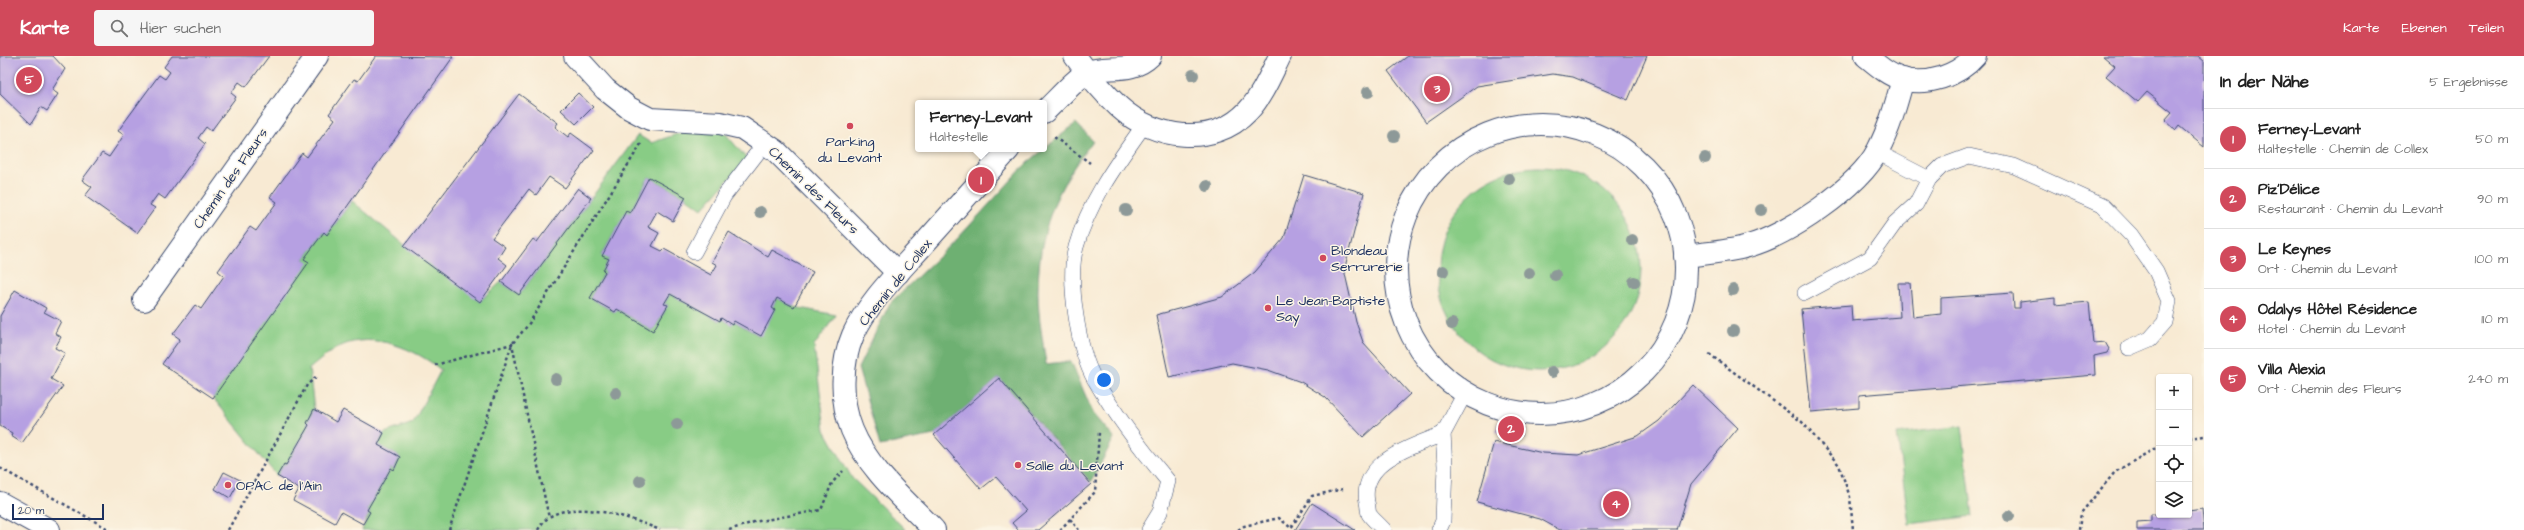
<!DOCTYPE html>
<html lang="de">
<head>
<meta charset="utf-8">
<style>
  body { margin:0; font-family:"Architects Daughter",sans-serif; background:#f6f6f6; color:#222 }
  .controls { position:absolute; right:12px; bottom:12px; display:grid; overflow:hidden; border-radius:4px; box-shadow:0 1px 3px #0004 }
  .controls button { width:36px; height:36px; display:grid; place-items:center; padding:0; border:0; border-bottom:1px solid #e0e0e0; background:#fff; color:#222; font:20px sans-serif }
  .scale { position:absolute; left:12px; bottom:10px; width:92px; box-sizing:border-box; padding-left:4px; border:2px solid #1b2f5e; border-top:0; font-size:11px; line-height:14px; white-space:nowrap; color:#1b2f5e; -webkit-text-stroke:3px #fcf5e5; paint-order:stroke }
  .you { position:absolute; left:1104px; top:324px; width:14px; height:14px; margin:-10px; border:3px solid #fff; border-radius:50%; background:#1a73e8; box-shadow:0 0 0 6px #1a73e833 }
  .badge { display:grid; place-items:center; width:26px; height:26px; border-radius:50%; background:#d1495b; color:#fff; font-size:13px; font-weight:700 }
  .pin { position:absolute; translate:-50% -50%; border:2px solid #fff; box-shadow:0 1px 4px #0006 }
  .popup { position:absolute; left:915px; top:44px; width:132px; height:52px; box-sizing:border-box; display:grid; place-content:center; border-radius:4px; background:#fff; filter:drop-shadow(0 1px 3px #0005); font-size:13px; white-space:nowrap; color:#767676 }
  .popup b { font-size:15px; color:#222 }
  .popup::after { content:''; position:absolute; left:50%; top:100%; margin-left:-8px; border:8px solid transparent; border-top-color:#fff }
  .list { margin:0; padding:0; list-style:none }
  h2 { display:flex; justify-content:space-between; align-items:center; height:52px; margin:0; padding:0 16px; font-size:17px }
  h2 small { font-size:13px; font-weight:400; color:#767676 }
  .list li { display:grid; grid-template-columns:26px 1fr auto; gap:12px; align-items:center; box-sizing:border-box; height:60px; padding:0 16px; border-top:1px solid #e0e0e0 }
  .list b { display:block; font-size:15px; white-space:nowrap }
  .list p { margin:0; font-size:13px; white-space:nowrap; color:#767676 }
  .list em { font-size:13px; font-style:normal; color:#767676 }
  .icon { flex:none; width:22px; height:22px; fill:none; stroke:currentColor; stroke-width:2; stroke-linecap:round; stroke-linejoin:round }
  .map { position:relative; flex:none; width:2204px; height:474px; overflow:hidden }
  header { display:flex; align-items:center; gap:24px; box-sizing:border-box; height:56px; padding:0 20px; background:#d1495b; color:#fff }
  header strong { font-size:19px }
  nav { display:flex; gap:22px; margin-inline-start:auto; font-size:14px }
  .search { width:280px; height:36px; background:#f6f6f6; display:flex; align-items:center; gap:10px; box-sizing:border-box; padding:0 14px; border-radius:4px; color:#767676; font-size:15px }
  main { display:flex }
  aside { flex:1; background:#fff }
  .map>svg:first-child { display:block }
  .green { fill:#88cc85; stroke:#527e72 }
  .forest { fill:#6eb072; stroke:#447068 }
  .building { fill:#b6a0e2 }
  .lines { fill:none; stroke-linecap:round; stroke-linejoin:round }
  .service-casing { stroke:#3c4b70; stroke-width:16 }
  .minor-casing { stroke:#3c4b70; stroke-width:24 }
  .path { stroke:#3c4b70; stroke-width:2.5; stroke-dasharray:3 3; stroke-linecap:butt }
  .service { stroke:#fff; stroke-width:15 }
  .minor { stroke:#fff; stroke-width:22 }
  .tree { fill:#8d9998 }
  .poi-dot { fill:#d1495b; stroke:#fcf5e5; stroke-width:1.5 }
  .labels { text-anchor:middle; stroke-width:3; stroke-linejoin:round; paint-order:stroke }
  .poi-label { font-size:14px; fill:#1b2f5e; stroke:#fcf5e5; text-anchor:start }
  .street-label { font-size:14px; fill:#1b2f5e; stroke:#fcf5e5 }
</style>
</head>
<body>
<header>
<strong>Karte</strong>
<div class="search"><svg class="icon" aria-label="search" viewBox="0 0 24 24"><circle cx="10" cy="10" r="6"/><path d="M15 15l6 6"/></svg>Hier suchen</div>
<nav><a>Karte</a><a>Ebenen</a><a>Teilen</a></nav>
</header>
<main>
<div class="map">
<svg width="2204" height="474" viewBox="0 0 2204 474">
  <rect width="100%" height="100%" fill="#fcf5e5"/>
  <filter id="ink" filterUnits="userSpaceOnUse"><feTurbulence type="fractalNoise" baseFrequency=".025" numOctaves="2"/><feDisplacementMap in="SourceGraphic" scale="8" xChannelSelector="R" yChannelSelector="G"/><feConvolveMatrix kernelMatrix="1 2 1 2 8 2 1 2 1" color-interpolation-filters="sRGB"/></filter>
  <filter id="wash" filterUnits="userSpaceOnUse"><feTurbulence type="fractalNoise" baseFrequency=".012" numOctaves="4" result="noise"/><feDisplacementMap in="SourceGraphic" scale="16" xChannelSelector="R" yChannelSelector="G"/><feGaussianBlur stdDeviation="0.9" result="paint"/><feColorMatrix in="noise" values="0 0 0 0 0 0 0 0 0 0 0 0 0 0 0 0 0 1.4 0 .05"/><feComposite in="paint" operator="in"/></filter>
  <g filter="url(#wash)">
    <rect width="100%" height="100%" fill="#f8ead3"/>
    <g class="green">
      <path d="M692,73L725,77L747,103L702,153L686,141L649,121L630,157L626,156L602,199L609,203L603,214L605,216L590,242L614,256L617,253L653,275L668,249L664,248L670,238L720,265L721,262L732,269L734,265L760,280L775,254L772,252L777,242L794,251L836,259L814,290L825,374L852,422L906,474H362L370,456L367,454L391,412L394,414L400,401L378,389L384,377L413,367L441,314C416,293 373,275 341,290C330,295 319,305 309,313L314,353L307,367L309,369L286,409L284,408L277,420L213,342L308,206L304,203L324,176L327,179L352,145L417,199L480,245L501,226L519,239L638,79L651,87Z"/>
      <circle cx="1539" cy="213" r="102"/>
      <path d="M1962,370L1973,460L1909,468L1897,378Z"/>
    </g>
    <path class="forest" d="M1076,67L1093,85C1055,132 1038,177 1038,237C1038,260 1043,285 1046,308L1071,305L1093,357L1114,382L1091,426L999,322L934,379L880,390L858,312L890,247L958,182L1027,107Z"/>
    <g id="blocks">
      <g class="building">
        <path d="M0,0H53L65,13L52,34L58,38L47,55L41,51L31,68L0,38Z"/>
        <path d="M172,0H269L246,31L239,26L231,37L236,41L211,75L206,71L198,82L205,88L165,143L158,138L150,149L155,152L137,177L85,140L92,131L82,124L102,97L109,101L124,79L118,75L159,19L165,23L170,16L164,11Z"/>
        <path d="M376,0L453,1L327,179L324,176L304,203L309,206L213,342L162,308L180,283L173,278L195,249L201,253L224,220L218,215L250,171L256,175L277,146L270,141L302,97L307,101L335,63L329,58L354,23L358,25Z"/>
        <path d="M1408,0H1647L1628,44L1573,21L1553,18L1477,30L1426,66L1388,15Z"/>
        <path d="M2103,0H2198L2204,5V91L2179,70L2176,74L2165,64L2172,56L2147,36L2138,46L2106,20L2115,10Z"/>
        <path d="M578,37L593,51L576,68L561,54Z"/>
        <path d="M519,38L558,67L555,71L568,81L571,77L594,94L565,132L549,121L536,139L529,133L492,182L505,191L498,202L507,209L480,246L404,190Z"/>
        <path d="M1304,119L1364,137L1346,207L1345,218L1356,266L1363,286L1410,338L1363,381L1325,341L1301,326L1268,314L1232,307L1169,321L1156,259L1222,241L1255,216L1284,182Z"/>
        <path d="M649,121L686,141L673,165L657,155L648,171L659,177L652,190L662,195L664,193L711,219L717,209L712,206L729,176L768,201L772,194L813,216L794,251L777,242L772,252L775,254L761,280L734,265L732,269L721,262L720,265L670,238L664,248L668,249L653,275L617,253L615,256L590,242L605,216L603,214L609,203L602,200L626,155L630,157Z"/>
        <path d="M578,132L591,142L519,239L501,226L533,183L537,186Z"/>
        <path d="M1898,227H1910L1913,261L1941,258V242L2013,237L2014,252H2020V246L2055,242V249L2089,246L2093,287L2105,286L2109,293L2107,297L2094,300L2095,319L1859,339V352L1811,356L1801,253L1851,249L1852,265L1900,261Z"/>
        <path d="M15,234L46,252L44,256L61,265L55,277L61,281L55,292L65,297L51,323L63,330L22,387L11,380L12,377L0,370V260Z"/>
        <path d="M999,322L1091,428L1038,474H1018L1012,467L1026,455L996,421L981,433L934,379Z"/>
        <path d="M1693,329L1738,372L1691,428L1677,474H1560L1540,463L1477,446L1494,386L1543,397L1578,399L1638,380L1659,365Z"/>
        <path d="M314,353L336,366L343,354L384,377L378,389L400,401L394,414L391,412L367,454L370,456L363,468L341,456L335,467L293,444L299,433L277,420L284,408L286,409L309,369L307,367Z"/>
        <path d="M1498,367L1523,371L1522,380L1496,376Z"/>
        <path d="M224,416L240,424L230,442L215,433Z"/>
        <path d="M1312,447L1355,474H1295Z"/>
        <path d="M2202,453L2204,474H2137V466L2151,465V458L2189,459V455Z"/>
      </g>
    </g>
  </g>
  <g filter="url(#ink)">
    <use href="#blocks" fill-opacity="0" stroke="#3c4b70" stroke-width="1"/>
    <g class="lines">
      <defs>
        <g id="service">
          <path d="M1144,69C1117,107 1089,145 1076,191C1067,223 1078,295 1095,324C1116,360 1142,394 1168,425L1160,456L1149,474"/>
          <path d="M1877,96L1929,123"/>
          <path d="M694,196L724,140L765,87"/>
          <path d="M1805,237L1870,202L1895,167L1916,148L1929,123L1942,110L1969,100L2014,110L2103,150L2131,179L2156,215L2169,245L2165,266L2150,283L2129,292"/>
          <path d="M1384,474C1380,469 1373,464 1369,458C1368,455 1368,450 1367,446C1359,405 1414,390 1443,378"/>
          <path d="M1439,474L1443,465L1445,410L1443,378L1465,337"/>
        </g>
        <g id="minor">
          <path d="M575,0L605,33L629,52L650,63L720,67L742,72L776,95L898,217"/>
          <path d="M1075,0C1088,18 1103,36 1119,51C1154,83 1213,92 1248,55C1262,40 1271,18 1280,0"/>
          <path d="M1866,0C1877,9 1888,19 1902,23C1927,30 1958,20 1975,0"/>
          <path d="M1044,56C1053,48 1078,20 1088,16C1106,9 1132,18 1150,0"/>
          <circle cx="1541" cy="213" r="145"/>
          <path d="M1685,200C1706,197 1728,196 1748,190C1787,180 1859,131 1878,94C1890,71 1896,48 1903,23"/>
          <path d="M144,244L317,0"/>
          <path d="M0,447L49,474"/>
          <path d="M934,474C905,444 868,413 852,374C840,345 841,307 853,279C868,246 898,217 922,190C951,158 980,125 1009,93"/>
        </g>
      </defs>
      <use href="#service" class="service-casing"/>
      <use href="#minor" class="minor-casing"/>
      <g class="path">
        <path d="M1054,81L1090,107"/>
        <path d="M1709,298L1802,366L1839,409L1850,441L1853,474"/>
        <path d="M435,309L512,288L549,462"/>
        <path d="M2189,382L2204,380"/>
        <path d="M0,412L110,474"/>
        <path d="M1070,463L1079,474"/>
        <path d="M228,474L307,329L318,319"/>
        <path d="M449,474L512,288L528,269L641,88"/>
        <path d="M538,474C557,435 632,462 660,474"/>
        <path d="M729,474L754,466L821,454L832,427L843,415"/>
        <path d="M1060,474L1095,436L1099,376"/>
        <path d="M1238,474L1244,470L1279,462L1291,472L1312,440L1343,433"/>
        <path d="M2079,474L2081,457L2115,416L2159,390"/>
      </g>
      <use href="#service" class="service"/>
      <use href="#minor" class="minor"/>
    </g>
    <g class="tree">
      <circle cx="1193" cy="19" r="6"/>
      <circle cx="1368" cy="36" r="6"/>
      <circle cx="1394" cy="80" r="6"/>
      <circle cx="1705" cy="102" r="6"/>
      <circle cx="1509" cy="123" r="6"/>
      <circle cx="1207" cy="130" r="6"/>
      <circle cx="1126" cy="154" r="6"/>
      <circle cx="1761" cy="154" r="6"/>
      <circle cx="760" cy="156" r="6"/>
      <circle cx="1632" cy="184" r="6"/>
      <circle cx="1443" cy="215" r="6"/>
      <circle cx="1529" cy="217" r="6"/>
      <circle cx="1555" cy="219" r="6"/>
      <circle cx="1634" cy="226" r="6"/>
      <circle cx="1733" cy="234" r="6"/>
      <circle cx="1452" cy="268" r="6"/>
      <circle cx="1733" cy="275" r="6"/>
      <circle cx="1552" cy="316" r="6"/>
      <circle cx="556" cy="323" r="6"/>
      <circle cx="616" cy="337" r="6"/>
      <circle cx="677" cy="368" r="6"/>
      <circle cx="640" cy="425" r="6"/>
      <circle cx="2009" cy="460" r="6"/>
    </g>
  </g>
  <g class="poi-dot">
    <circle cx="850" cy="70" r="4"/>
    <circle cx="1323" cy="202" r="4"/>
    <circle cx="1268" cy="252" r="4"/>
    <circle cx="1018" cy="409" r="4"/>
    <circle cx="228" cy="429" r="4"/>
  </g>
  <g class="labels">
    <g class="poi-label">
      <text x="850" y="90" text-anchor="middle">Parking<tspan x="850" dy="16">du Levant</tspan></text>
      <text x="1331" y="199">Blondeau<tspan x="1331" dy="16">Serrurerie</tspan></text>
      <text x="1276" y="249">Le Jean-Baptiste<tspan x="1276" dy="16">Say</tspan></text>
      <text x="1026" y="414">Salle du Levant</text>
      <text x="236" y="434">OPAC de l'Ain</text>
    </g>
    <g class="street-label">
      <text transform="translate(230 122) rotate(-55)" y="5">Chemin des Fleurs</text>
      <text transform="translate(814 134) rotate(44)" y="5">Chemin des Fleurs</text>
      <text transform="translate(895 226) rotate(-51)" y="5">Chemin de Collex</text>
    </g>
  </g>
</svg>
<div class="controls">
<button>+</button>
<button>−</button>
<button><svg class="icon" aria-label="locate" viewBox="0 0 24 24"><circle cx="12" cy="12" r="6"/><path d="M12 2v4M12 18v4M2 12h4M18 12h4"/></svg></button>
<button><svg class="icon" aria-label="layers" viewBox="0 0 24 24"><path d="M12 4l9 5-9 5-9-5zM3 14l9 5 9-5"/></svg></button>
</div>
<div class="scale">20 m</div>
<div class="you"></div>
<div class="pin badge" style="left:981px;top:124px">1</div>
<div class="popup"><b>Ferney-Levant</b>Haltestelle</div>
<div class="pin badge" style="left:1511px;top:373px">2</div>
<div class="pin badge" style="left:1437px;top:33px">3</div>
<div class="pin badge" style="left:1616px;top:448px">4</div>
<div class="pin badge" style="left:29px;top:24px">5</div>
</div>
<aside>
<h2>In der Nähe<small>5 Ergebnisse</small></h2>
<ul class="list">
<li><span class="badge">1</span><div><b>Ferney-Levant</b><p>Haltestelle · Chemin de Collex</p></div><em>50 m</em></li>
<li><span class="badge">2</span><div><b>Piz'Délice</b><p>Restaurant · Chemin du Levant</p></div><em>90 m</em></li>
<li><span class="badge">3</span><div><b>Le Keynes</b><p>Ort · Chemin du Levant</p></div><em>100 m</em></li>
<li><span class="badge">4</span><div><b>Odalys Hôtel Résidence</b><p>Hotel · Chemin du Levant</p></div><em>110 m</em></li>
<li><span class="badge">5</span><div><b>Villa Alexia</b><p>Ort · Chemin des Fleurs</p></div><em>240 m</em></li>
</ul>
</aside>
</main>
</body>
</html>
